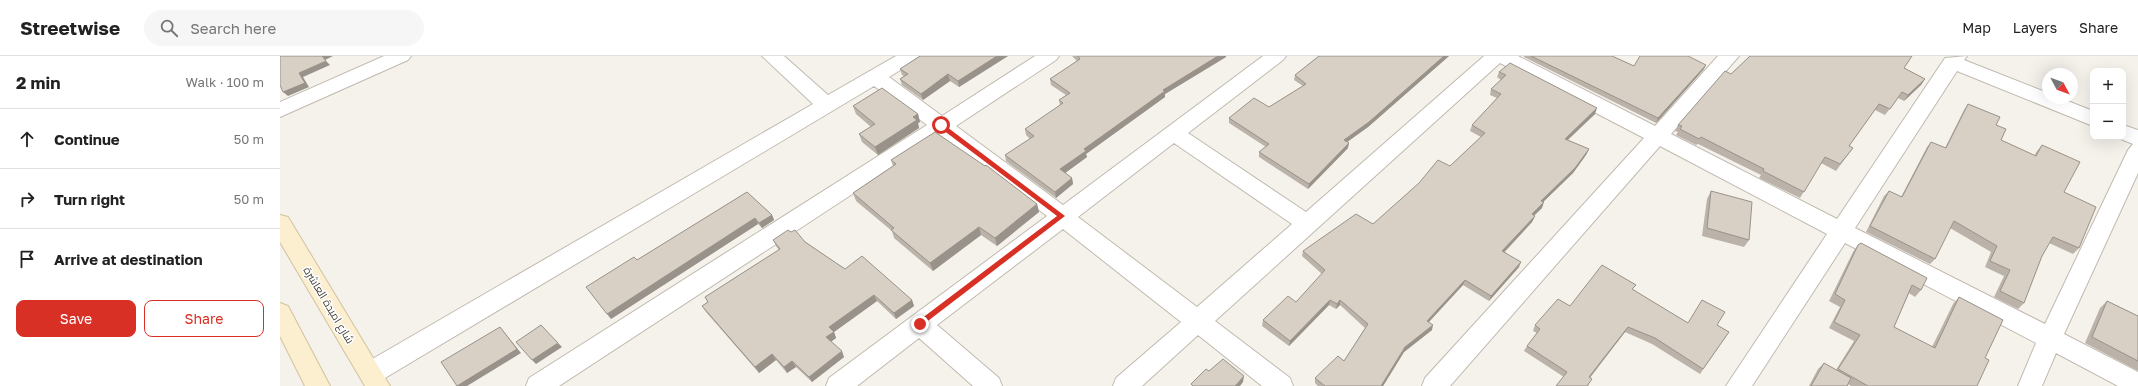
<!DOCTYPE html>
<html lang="en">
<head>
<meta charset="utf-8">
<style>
  body { margin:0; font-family:"Golos Text",Cairo,sans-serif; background:#f6f6f6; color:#222 }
  .controls { position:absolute; right:12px; top:12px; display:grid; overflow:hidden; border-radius:8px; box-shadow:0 4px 16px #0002 }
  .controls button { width:36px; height:36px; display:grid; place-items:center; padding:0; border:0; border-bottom:1px solid #e0e0e0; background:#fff; color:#222; font:20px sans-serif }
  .compass { position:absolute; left:1762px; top:12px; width:36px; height:36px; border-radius:50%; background:#fff; box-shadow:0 4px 16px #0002; rotate:131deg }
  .stop { position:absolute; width:12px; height:12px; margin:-9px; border:3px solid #d93025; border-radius:50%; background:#fff }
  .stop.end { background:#d93025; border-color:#fff; box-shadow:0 1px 4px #0008 }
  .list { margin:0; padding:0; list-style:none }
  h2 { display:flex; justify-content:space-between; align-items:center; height:52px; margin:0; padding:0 16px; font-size:17px }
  h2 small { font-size:13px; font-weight:400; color:#767676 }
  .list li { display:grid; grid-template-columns:26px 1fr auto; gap:12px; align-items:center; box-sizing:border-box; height:60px; padding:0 16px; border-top:1px solid #e0e0e0 }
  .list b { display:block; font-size:15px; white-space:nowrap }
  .list em { font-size:13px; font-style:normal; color:#767676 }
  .actions { display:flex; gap:8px; padding:12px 16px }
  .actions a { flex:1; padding:9px 0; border:1px solid #d93025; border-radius:8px; text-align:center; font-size:14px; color:#d93025 }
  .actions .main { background:#d93025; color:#fff }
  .icon { flex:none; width:22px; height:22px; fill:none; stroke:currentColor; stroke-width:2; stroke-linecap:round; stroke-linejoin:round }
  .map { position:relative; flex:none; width:1858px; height:330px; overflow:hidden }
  header { display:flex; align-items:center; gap:24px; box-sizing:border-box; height:56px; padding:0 20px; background:#fff; border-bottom:1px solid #e0e0e0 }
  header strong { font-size:19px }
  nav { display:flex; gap:22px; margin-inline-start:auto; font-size:14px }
  .search { width:280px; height:36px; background:#f6f6f6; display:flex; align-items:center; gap:10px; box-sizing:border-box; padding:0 14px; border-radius:22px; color:#767676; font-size:15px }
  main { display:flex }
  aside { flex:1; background:#fff }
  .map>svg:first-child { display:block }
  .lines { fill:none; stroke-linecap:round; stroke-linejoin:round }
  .minor-casing { stroke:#c0b9af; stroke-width:2 }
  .secondary-casing { stroke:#d1c29f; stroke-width:2 }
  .minor { fill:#fff; fill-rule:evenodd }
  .secondary { fill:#fbefd0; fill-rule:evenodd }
  .wall { fill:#bbb3a9 }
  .shaded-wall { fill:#98928a }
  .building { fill:#d9d0c5; stroke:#98928a }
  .route { fill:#d93025 }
  .labels { text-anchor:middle; stroke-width:3; stroke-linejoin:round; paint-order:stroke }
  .street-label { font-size:11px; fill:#49433a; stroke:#fff }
</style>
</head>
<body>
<header>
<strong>Streetwise</strong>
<div class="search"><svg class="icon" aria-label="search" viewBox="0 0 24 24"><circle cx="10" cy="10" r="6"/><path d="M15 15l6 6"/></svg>Search here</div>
<nav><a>Map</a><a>Layers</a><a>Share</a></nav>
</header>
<main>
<aside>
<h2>2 min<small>Walk · 100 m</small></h2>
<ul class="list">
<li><svg class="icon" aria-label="ahead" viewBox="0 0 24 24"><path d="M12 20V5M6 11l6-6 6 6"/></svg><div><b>Continue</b></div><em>50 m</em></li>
<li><svg class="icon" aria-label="right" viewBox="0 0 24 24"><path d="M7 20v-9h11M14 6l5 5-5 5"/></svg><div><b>Turn right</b></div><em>50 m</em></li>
<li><svg class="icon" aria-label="arrive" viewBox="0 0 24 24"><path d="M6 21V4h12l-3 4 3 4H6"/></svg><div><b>Arrive at destination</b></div></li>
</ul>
<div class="actions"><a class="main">Save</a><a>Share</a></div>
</aside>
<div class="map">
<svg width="1858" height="330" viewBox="0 0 1858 330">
  <rect width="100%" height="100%" fill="#f5f2ec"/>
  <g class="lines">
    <defs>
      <g id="minor">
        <path d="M104,0H131L128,4L0,61V46Z"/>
        <path d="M482,0H504L548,39L616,0H640L637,4L609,21L662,60L755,0H779L776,4L676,70L783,149L983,0H1006L1003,4L908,77L1026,156L1204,0H1238L1375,70L1438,0H1459L1391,78L1557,163L1665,2L1687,0L1684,4L1768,37V42H1780L1813,55V70L1677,15L1575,172L1765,268L1848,94L1853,88L1836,81H1843V69L1858,74V117L1784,278L1858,316V330H1838L1776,297L1762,330H1738L1756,287L1565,187L1472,330H1446L1547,178L1380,90L1170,330H1142L1145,322L1364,82L1220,7L935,265L1010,322L1013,330H982L918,279L862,330H833L836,322L901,266L783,173L657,269L719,322L722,330H693L639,282L577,330H546L549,322L767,160L661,80L279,330H246L249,322L647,69L594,30L100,325L91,328L82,325L79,317L82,309L533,48ZM894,87L1012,168L917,251L798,161Z"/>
      </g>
      <g id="secondary">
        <path d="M0,159L8,161L110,330H85L0,186Z"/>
        <path d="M0,247L8,250L50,330H25L0,280Z"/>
      </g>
    </defs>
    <use href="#minor" class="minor-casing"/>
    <use href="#secondary" class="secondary-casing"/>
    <use href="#minor" class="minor"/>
    <use href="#secondary" class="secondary"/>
  </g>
  <g class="wall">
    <path d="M640,0H728L679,31L670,25L643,44L622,29L620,23L624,20L622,19L620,13Z"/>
    <path d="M792,0H946V1L885,38V41L806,98L807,101L785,117L792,122L793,128L776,142L726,105L725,99L750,83L746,79L745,73L780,50L779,44L786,39L771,29L770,23L797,5Z"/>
    <path d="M1039,0H1169L1088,71L1067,86L1068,92L1028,133L979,101V96L986,91L949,67V62L989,51L1023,30L1014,24L1015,19Z"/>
    <path d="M1244,0H1332L1354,10L1424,13L1376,67L1244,1Z"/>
    <path d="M1624,12L1645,23L1641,29L1624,45L1618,42L1605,59L1595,54L1569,90L1573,92L1556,115L1541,107L1520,142L1479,122L1481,119L1418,88L1416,89L1396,79L1398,76L1395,75L1398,69L1451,18Z"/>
    <path d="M1219,16L1315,58L1288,84L1309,93L1306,99L1293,117L1263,146L1262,152L1254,160H1255L1252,166L1225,196L1239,211L1209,245L1183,229L1149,266L1152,274L1124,296L1103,330H1038L1035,327V322L1064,305L1085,272L1060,249L1056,253L1049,249L1009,290L982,270L983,264L1016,246L1042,218L1022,200L1023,195L1093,168L1170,110L1201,81L1190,75L1192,69L1217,42L1210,39L1211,33L1221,24L1217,21Z"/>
    <path d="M1688,48L1716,69L1721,84L1754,100L1757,95L1762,89L1784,136L1799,192L1793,198L1769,187L1762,200L1744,247L1738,253L1714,241L1724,220L1705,211L1711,196L1670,172L1655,203L1650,208L1586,176L1604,140L1609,135L1621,141L1647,91L1651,86L1665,92L1684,54Z"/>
    <path d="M573,50L638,58L640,66L638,67L639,72L598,99L582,86L579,78L591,71L576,58Z"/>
    <path d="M611,104L757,148L759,156L717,190L701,179L653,215L614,182L612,175L576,145L573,137L613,110Z"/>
    <path d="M1431,135L1469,184L1464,191L1422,180L1427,143Z"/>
    <path d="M467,136L492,159L494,164L482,172L478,168L331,263L357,204Z"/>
    <path d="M511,176L565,213L632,244L634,250L616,263L597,245L554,276L556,282L551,286L564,301L532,326L516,311L507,317L496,304L479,317L426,256L422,250L428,246L425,241L499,194L496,190L493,184Z"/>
    <path d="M1578,189L1641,234L1635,241L1629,237L1614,271L1652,291L1673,248L1679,241L1705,302L1697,330H1571L1568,328L1567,330H1529L1538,313L1544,307L1556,314L1574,285L1549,272L1560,251L1549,245L1573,196Z"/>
    <path d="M1353,234L1408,267L1437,269L1449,276L1420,318L1372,288L1345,276L1310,322L1309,328L1308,330H1276L1284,321L1244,295L1247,290L1257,277L1253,275L1255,269L1290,250Z"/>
    <path d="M1827,245L1858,260V315L1805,287L1820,252Z"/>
  </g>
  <g class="shaded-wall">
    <path d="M42,0H53L45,4Z"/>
    <path d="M717,0H728L679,31L678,25Z"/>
    <path d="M938,0H946V1L885,38V41L806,98L807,101L781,120L780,113L804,93L883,34Z"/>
    <path d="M1164,0H1169L1088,71L1063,89L1064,84Z"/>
    <path d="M46,5L50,9L23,21L29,31L8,40L3,36L19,17Z"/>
    <path d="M1426,9L1424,13L1376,67L1378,62Z"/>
    <path d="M668,18L670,25L643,44L641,38Z"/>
    <path d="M1645,23L1641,29L1624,45L1628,39Z"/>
    <path d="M1317,52L1315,58L1283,88L1285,83Z"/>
    <path d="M638,58L640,66L638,67L639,72L598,99L595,91L633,61Z"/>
    <path d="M1069,87L1068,92L1028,133L1029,128Z"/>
    <path d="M1309,93L1306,99L1293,117L1259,150L1261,145Z"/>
    <path d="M792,122L793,128L776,142L775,136Z"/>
    <path d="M1264,146L1262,152L1249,164L1252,158Z"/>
    <path d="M757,148L759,156L717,190L715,182Z"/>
    <path d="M492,159L494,164L482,172L479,167Z"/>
    <path d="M1255,160L1252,166L1220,200L1222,195Z"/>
    <path d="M475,162L478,168L331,263L327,258Z"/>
    <path d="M699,171L701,179L653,215L650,207Z"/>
    <path d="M1241,206L1239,211L1209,245L1211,240Z"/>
    <path d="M1185,224L1183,229L1145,270L1147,265Z"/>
    <path d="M594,239L597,245L554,276L556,282L549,287L546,281L549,271Z"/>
    <path d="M632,244L634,250L616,263L614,257Z"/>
    <path d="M1050,244L1049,249L1009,290L1010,285Z"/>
    <path d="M1060,244V249L1056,253L1057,248Z"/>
    <path d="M1153,269L1152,274L1124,296L1103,330H1101L1125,291Z"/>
    <path d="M220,271L241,297L187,330H177Z"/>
    <path d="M1348,271L1345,276L1306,326L1309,321Z"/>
    <path d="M278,287L282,291L256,308L252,304Z"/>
    <path d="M562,295L564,301L532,326L529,321Z"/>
    <path d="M492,298L496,304L479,317L475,311Z"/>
    <path d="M512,305L516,311L507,317L504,311Z"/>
    <path d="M964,320L963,326L960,330H955Z"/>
  </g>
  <g class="building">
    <path d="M0,0H42L46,5L19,17L25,27L3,36L0,29Z"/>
    <path d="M640,0H717L678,25L668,18L641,38L620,23L628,18L620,13Z"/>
    <path d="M798,0H938L883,34L885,35L804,93L806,95L780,113L792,122L775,136L725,99L754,80L745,73L783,47L779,44L790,37L770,23L800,3Z"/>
    <path d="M1039,0H1164L1089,66L1064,84L1069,87L1029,128L979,96L989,88L949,62L974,42L989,51L1026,28L1015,19Z"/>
    <path d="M1251,0H1332L1354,10L1360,0H1408L1426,9L1378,62Z"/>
    <path d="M1470,0H1632L1624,12L1645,23L1628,39L1622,36L1610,53L1599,48L1569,90L1573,92L1560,108L1545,101L1524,136L1483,115L1484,113L1421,81L1419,83L1400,73L1402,70L1398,69L1445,15L1451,18Z"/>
    <path d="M1230,7L1317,52L1285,83L1309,93L1295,112L1261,145L1264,146L1252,158L1255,160L1222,195L1241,206L1211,240L1185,224L1147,265L1153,269L1125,291L1101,330H1045L1035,322L1058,300L1064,305L1088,268L1060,244L1057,248L1050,244L1010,285L983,264L1008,240L1016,246L1045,214L1023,195L1076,158L1093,168L1139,127L1158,104L1170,110L1205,77L1192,69L1221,38L1211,33L1226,19L1219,16Z"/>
    <path d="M602,32L638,58L633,61L637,64L595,91L579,78L595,68L573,50Z"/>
    <path d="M1688,48L1720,61L1716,69L1726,73L1721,84L1756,100L1762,89L1800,106L1784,136L1816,151L1799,192L1773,181L1762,200L1744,247L1720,235L1730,214L1710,205L1717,190L1674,165L1655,203L1590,170L1609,135L1622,141L1651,86L1666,92Z"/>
    <path d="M655,76L705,110L706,109L757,148L715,182L699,171L650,207L611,174L614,172L573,137L616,108L611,104Z"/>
    <path d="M1431,135L1472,146L1469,184L1427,172Z"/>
    <path d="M467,136L492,159L479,167L475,162L327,258L306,231L354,201L357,204Z"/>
    <path d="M508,174L511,176L515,174L525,186L565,213L582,200L632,244L614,257L594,239L549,271L554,276L546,281L562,295L529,321L512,305L504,311L492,298L475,311L422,250L428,246L425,241L500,193L493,184Z"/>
    <path d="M1581,187L1647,222L1641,234L1632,229L1614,271L1655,292L1679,241L1723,264L1705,302L1709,304L1697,330H1588L1558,313L1580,279L1554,266L1565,244L1555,238L1578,189Z"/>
    <path d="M1322,209L1356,229L1352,233L1408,267L1422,244L1445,256L1437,269L1449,276L1423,313L1375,282L1348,271L1309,321L1312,323L1307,330H1276L1287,316L1247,290L1260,273L1255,269L1278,243L1290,250Z"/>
    <path d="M1827,245L1858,260V305L1812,281Z"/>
    <path d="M261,269L278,287L252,304L236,286Z"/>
    <path d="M220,271L237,293L177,330L161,306Z"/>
    <path d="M943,303L964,320L955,330H913L911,328L926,313L929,315Z"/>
    <path d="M1544,307L1571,322L1567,330H1531Z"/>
  </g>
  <path class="route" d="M659,68H663L785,160L640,271L637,270V266L777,160L659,71Z"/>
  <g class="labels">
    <g class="street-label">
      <text transform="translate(49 249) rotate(59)" y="4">شارع امبدة العاشرة</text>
    </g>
  </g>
</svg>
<div class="controls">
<button>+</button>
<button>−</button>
</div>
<svg class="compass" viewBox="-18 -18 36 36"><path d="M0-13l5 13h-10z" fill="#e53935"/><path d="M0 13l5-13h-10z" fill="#767676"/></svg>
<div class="stop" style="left:661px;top:69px"></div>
<div class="stop end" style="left:640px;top:268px"></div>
</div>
</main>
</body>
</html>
